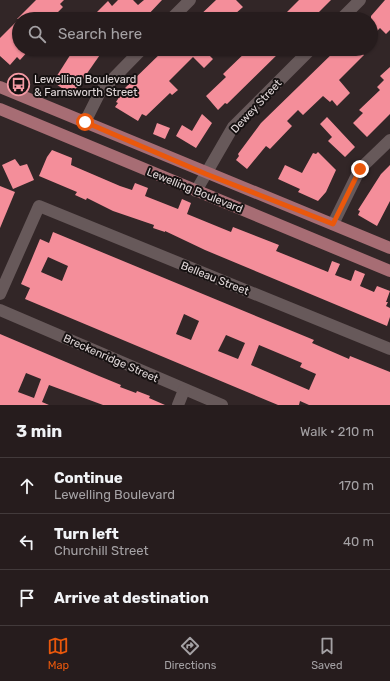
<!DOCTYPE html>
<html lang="en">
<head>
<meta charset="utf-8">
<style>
  body { margin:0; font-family:Rubik,sans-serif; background:#2e2526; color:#f1f3f6 }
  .stop { position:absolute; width:12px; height:12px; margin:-9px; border:3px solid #ea580c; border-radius:50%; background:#fff }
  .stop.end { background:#ea580c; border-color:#fff; box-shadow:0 1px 4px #0008 }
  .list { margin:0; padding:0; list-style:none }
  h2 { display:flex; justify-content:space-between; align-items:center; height:52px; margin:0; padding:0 16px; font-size:17px }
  h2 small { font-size:13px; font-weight:400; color:#a4a1a4 }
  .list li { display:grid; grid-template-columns:26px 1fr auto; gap:12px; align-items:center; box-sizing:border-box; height:56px; padding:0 16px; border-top:1px solid #423a3b }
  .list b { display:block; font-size:15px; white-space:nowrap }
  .list p { margin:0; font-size:13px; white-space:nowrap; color:#a4a1a4 }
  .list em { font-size:13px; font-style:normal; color:#a4a1a4 }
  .icon { flex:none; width:22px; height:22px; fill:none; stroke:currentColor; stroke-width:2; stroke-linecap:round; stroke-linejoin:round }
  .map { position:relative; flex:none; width:390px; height:405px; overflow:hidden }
  .search { position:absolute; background:#261c1d; box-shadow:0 1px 3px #0004; left:12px; right:12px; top:12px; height:44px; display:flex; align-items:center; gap:10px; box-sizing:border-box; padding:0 14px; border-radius:22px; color:#a4a1a4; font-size:15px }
  .sheet { height:220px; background:#261c1d }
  nav { display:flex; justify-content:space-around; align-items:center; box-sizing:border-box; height:56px; border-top:1px solid #423a3b; background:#261c1d; font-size:11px; color:#a4a1a4 }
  nav a { display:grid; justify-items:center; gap:2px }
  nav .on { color:#ea580c }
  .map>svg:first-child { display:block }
  .building { fill:#f48e9a; fill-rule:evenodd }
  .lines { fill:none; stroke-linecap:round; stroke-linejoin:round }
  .minor { stroke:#67595a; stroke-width:12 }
  .major { stroke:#a76d74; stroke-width:12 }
  .route { stroke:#ea580c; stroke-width:5 }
  .labels { text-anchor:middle; stroke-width:4; stroke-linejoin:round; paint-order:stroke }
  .poi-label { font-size:11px; fill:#e2d9da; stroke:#161111; text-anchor:start }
  .street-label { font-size:11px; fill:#e2d9da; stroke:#161111 }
</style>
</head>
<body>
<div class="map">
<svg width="390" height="405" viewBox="0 0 390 405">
  <rect width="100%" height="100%" fill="#322627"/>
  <g class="building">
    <path d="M36,0H64L60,4L63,7L51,19H17Z"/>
    <path d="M118,0H133L138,5L144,0H162L146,17L145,15L141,19H90L108,1L112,6Z"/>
    <path d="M216,0H236L243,7L235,14L240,19H196Z"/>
    <path d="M299,0H331L312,19H280Z"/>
    <path d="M385,0H390V30L386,34L380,28L371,37V16Z"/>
    <path d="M19,19V49H30L20,60L17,57L10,65L0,56V38Z"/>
    <path d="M74,49H104L72,95L53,82Z"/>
    <path d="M165,49H203L213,59L204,68L193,57L169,81L178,90L172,95L170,93L146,116L142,114L138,121L115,107L118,103L116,102L125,88Z"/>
    <path d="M249,49H283L227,104L225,103L218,110L206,96L226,77L223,74Z"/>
    <path d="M337,49H358L364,55L339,80L350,93L337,106L332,100L330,102L323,96L303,115L298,110L287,121L292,126L270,149L266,146L247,169L236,160L239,156L238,154L261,123Z"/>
    <path d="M390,67V114L367,137L353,123L363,113L359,110L380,90L377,87L384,80L380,76Z"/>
    <path d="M202,114L212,123L196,148L176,136L182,125L192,131Z"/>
    <path d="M327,117L355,147L345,157L328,141L332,137L320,124Z"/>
    <path d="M157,123L170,128L165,139L153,134Z"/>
    <path d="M52,150L72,158L71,165L120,186L132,190L135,183L148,188L145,196L178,209L182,199L191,203L187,214L231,232L233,227L279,245L276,251L328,272L332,261L340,264L335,275L351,281L355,270L365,274L360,286L374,292L377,286L390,291L386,302H388L386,306L390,308V317L387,326L205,250L165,231V232L153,228L154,225L113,211L87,198L86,200L75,195L77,192L39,176L47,157Z"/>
    <path d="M318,152L336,170L326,192L318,201L298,192L300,189L278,179L285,165L302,173L313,153L316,154Z"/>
    <path d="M15,159L20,166L27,164L34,180L13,189L2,165Z"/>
    <path d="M390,165V201L377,226L358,215L360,211L358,210L381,174Z"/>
    <path d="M0,186L15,192L0,228Z"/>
    <path d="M53,232L314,340L312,343L349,359L350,356L390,372V405H309L300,401L299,405H278L25,299L30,288L21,284L30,263L40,239L49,243ZM48,257L68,266L62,281L41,272ZM184,314L199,321L191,340L176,334ZM226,335L245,343L238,359L218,351ZM259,345L302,363L300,367L316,374L309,390L251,365Z"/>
    <path d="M0,334L99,376L121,385L120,387L136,393L137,391L150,396L149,398L165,405H103L49,385L42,402L49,405H0ZM26,373L41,379L34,398L18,392Z"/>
  </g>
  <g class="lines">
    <g class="minor">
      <path d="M171,19L190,0"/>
      <path d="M341,19L360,0"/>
      <path d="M85,122L100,92L142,49"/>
      <path d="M196,191L233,127L311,49"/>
      <path d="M333,224L360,169L390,140"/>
      <path d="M0,294L39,206L390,349"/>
      <path d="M0,310L222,405"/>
      <path d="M178,405L184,390"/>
    </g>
    <g class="major">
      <path d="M0,87L390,248"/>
      <path d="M0,109L390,271"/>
    </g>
  </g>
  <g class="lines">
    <path class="route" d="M85,122L206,174L333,224L360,169"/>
  </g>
  <defs>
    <symbol id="bus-ring" viewBox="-11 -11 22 22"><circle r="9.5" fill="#161111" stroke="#f49aa4" stroke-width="1.5"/><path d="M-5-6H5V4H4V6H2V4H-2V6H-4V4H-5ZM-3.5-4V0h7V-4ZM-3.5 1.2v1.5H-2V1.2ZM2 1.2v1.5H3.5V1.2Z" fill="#f49aa4"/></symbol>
  </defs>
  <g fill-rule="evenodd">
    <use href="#bus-ring" x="6" y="72" width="25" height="25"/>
  </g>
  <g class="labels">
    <g class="poi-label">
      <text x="34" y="83">Lewelling Boulevard<tspan x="34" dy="13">&amp; Farnsworth Street</tspan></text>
    </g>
    <g class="street-label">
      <text transform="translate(256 106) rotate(-47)" y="4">Dewey Street</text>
      <text transform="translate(195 190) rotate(22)" y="4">Lewelling Boulevard</text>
      <text transform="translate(215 278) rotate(22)" y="4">Belleau Street</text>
      <text transform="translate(111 358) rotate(24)" y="4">Breckenridge Street</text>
    </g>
  </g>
</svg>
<div class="stop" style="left:85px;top:122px"></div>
<div class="stop end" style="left:360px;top:169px"></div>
<div class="search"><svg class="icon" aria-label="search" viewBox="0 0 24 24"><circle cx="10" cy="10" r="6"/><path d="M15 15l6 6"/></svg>Search here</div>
</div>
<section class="sheet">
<h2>3 min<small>Walk · 210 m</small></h2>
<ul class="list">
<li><svg class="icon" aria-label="ahead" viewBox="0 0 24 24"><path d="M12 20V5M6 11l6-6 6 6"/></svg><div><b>Continue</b><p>Lewelling Boulevard</p></div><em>170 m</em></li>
<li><svg class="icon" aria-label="left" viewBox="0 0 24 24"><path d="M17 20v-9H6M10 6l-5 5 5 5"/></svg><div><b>Turn left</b><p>Churchill Street</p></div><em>40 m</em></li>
<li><svg class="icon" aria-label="arrive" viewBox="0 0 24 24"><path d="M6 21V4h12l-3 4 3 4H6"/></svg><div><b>Arrive at destination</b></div></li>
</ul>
</section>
<nav>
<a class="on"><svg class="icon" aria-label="map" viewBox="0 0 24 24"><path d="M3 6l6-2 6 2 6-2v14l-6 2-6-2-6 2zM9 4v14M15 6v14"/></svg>Map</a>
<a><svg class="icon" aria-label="directions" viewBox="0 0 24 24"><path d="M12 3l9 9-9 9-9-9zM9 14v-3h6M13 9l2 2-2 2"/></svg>Directions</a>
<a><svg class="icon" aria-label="saved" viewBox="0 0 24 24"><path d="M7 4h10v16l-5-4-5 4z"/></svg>Saved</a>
</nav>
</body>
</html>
